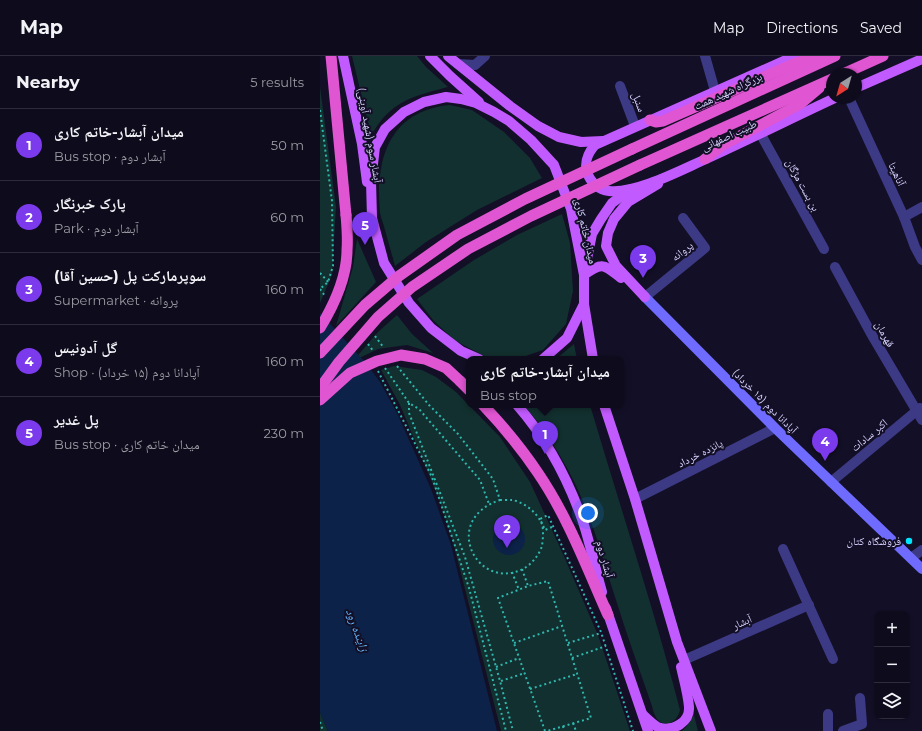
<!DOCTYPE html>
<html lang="en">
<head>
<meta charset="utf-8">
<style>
  body { margin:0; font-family:Montserrat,"Noto Naskh Arabic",sans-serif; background:#171425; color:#f1f3f6 }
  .controls { position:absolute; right:12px; bottom:12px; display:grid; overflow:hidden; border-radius:8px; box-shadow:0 1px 3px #0004 }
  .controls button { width:36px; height:36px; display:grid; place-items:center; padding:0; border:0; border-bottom:1px solid #2e2b3b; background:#0e0b1c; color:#f1f3f6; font:20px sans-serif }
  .compass { position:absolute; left:506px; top:12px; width:36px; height:36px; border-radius:50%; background:#0e0b1c; box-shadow:0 1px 3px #0004; rotate:217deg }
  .you { position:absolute; left:268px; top:457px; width:14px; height:14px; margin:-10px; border:3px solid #fff; border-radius:50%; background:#1a73e8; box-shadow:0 0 0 6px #1a73e833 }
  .badge { display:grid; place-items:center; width:26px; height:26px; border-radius:50%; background:#7c3aed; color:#fff; font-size:13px; font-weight:700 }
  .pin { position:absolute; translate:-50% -33px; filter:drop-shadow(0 1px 2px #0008) }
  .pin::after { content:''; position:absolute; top:21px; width:14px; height:12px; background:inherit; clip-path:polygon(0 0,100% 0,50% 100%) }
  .popup { position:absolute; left:146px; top:300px; width:158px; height:52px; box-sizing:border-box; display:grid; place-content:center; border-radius:8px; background:#0e0b1c; filter:drop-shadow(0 1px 3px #0005); font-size:13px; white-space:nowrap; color:#9b9ba3 }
  .popup b { font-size:15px; color:#f1f3f6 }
  .popup::after { content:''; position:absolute; left:50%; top:100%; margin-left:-8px; border:8px solid transparent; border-top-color:#0e0b1c }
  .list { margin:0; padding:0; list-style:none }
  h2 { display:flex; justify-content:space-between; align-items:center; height:52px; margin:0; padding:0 16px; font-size:17px }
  h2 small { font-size:13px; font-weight:400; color:#9b9ba3 }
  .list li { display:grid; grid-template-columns:26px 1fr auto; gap:12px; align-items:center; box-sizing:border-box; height:72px; padding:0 16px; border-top:1px solid #2e2b3b }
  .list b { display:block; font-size:15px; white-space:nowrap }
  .list p { margin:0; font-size:13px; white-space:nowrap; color:#9b9ba3 }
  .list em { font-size:13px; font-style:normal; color:#9b9ba3 }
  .icon { flex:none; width:22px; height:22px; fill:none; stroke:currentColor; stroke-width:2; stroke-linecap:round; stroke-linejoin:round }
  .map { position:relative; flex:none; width:602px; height:675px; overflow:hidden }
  header { display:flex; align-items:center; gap:24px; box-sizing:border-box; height:56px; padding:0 20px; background:#0e0b1c; border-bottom:1px solid #2e2b3b }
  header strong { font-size:19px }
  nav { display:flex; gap:22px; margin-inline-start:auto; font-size:14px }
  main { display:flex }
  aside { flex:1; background:#0e0b1c }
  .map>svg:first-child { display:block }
  .green { fill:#12302f }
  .water { fill:#0c2248 }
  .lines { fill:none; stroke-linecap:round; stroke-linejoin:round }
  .path { stroke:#2fb8b0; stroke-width:2; stroke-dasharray:2 3; stroke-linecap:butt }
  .minor { stroke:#3d3a85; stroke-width:10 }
  .secondary { stroke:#6f6bff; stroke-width:10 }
  .primary { stroke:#c25bff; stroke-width:10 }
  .trunk { stroke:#e055d1; stroke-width:11 }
  .trunk-bridge { stroke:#e055d1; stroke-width:11 }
  .poi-dot { fill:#00e5ff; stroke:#130f26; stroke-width:1.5 }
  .labels { text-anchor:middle; stroke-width:4; stroke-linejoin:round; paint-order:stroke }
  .street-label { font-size:11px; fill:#d9d4ff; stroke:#130f26 }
  .poi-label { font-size:11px; fill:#d9d4ff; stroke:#130f26; text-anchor:end }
  .water-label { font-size:12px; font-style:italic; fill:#62b6ff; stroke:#130f26 }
</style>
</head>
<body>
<header>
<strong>Map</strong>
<nav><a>Map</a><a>Directions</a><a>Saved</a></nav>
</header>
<main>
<aside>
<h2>Nearby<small>5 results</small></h2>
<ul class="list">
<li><span class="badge">1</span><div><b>میدان آبشار-خاتم کاری</b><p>Bus stop · آبشار دوم</p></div><em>50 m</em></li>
<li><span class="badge">2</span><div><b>پارک خبرنگار</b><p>Park · آبشار دوم</p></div><em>60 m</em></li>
<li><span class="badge">3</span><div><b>سوپرمارکت پل (حسین آقا)</b><p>Supermarket · پروانه</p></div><em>160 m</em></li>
<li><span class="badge">4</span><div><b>گل آدونیس</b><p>Shop · آپادانا دوم (۱۵ خرداد)</p></div><em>160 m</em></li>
<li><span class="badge">5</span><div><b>پل غدیر</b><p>Bus stop · میدان خاتم کاری</p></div><em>230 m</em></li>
</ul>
</aside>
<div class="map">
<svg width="602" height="675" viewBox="0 0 602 675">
  <rect width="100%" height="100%" fill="#130f26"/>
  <g class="green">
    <path d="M32,0H97L106,11L128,31C106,37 85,41 68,57C61,63 56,72 51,79Z"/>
    <path d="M0,31L16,151L12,219L0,247Z"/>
    <path d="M130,49L152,54L184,76L210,102L222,122L157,154L106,186L75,210C72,198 68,186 65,174C64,169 61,163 60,157C55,103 69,55 130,49Z"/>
    <path d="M242,158L250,187L253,235L246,268L223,294L197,303L166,301L134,284L113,264L97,243L154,204L197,179Z"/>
    <path d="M37,183L56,226L16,270L33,211Z"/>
    <path d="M77,259L92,278L113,297L87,289L58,293L33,305L58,276Z"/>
    <path d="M254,288L257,303H236Z"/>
    <path d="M74,310L102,314L116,321L136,336L180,381L210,426L243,498L278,579L310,675H181L144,529L133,486L119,443L80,349L61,314Z"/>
    <path d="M204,349H270C300,451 334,552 360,654C358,664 347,673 338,664C335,661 333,655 332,650C320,615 307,580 296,544C287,517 280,490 270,463C255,422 233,383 204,349Z"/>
    <path d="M0,656L8,675H0Z"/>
    <path d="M374,659L378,675H362L367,670Z"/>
  </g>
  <g class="water">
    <path d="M0,257L46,307L60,326L77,357L111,433L131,489L177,675H8L0,656Z"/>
    <circle cx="189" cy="483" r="16"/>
  </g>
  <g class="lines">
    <g class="path">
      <path d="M0,54L12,145L13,210L8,226L0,233"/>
      <path d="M0,217L10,228"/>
      <path d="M0,233L5,240"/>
      <path d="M55,280L64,292"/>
      <path d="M48,288L54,296"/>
      <path d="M77,310L109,349L138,378L173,423L180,444"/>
      <path d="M65,312L89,347L99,353L160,424L169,448"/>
      <path d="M58,315L112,421L149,532L186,675"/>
      <path d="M89,347V357L145,501L180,625L193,675"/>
      <path d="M180,444C184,444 189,444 192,444C204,446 216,456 221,466C224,471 223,483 222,490C219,499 212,508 203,513C157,536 120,464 180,444Z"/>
      <path d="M232,471L225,474L220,463L228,459L281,576L313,675"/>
      <path d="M202,513L208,530"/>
      <path d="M192,516L199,534"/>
      <path d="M194,587L242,570"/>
      <path d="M248,587L281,577"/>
      <path d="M252,602L286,590"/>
      <path d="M176,611L199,602"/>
      <path d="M181,625L205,617"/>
      <path d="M210,633L257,618"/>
      <path d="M0,666L3,675"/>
      <path d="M253,667L256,675"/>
      <path d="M243,670L244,675"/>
      <path d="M225,675L178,542L208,530L228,525L271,662L227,675"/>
    </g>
    <g class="minor">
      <path d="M385,0L395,35"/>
      <path d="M138,8L155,9L165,0"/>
      <path d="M300,30L315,70"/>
      <path d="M529,42L584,161L595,191L602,204"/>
      <path d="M440,77L504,193"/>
      <path d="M584,161L602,151"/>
      <path d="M515,211L553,281L602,364"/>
      <path d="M325,241L385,192L363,162"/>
      <path d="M511,426L600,352"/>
      <path d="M315,443L455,372"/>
      <path d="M463,493L513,603"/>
      <path d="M591,502L602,494"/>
      <path d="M364,604L489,549"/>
      <path d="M508,675V658"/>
      <path d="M523,675L542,668L540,642"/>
    </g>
    <path class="secondary" d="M325,241L455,372L602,513"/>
    <g class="primary">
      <path d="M23,0L42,88L47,126"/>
      <path d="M110,0L130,20L159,46"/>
      <path d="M128,0L190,50L218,70L239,81L261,86L283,85"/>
      <path d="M475,0L275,89C268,97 264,105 267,116C270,126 279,134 289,135C316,138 361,114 386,103C430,83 472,62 515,42"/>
      <path d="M536,32L602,3"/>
      <path d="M265,213L272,178L281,163L292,147L311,133"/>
      <path d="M264,219C283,205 284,209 301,222"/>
      <path d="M325,241L296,210L286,190L288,177L294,163L308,146L338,128"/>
      <path d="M264,248L273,303"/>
      <path d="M159,303L141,295L111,272L89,247L64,207L52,162L51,125L55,91L65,73L84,56L104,46L126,41L141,43L156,47L174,56L189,65L211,84L234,109L251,153L264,219V248L247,282L223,303"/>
      <path d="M197,349C226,382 247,421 262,463C270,486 275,512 282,536"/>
      <path d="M284,349L315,443L357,586L391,675"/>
      <path d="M286,552L328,675"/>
      <path d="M323,659C328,663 334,670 340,672C354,675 370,666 369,651C368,638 364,624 361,611"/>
    </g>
    <g class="trunk">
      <path d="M11,0L26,159"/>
      <path d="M523,18L563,0"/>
      <path d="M330,64L336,66L343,65L476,7L483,5H500"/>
      <path d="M312,93L515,0"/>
      <path d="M385,103L403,89L480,48L499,32"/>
      <path d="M320,109L512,23"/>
      <path d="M140,325L149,334"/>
      <path d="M163,349C183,370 202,393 218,417C248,461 267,512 288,559"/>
    </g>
    <g class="trunk-bridge">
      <path d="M0,272C14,249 27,222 27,194C28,182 27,171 26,159"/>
      <path d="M0,297L45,249L79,220L137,179L205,143L312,93"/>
      <path d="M0,332L19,306L58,261L92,231L148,193L211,160L320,109"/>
      <path d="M0,344L30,317L57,305L81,299L105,303L126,312L140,325"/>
    </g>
  </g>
  <circle class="poi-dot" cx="589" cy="485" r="4"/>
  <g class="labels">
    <g class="street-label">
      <text transform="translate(408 35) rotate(-25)" y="4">بزرگراه شهید همت</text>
      <text transform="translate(319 46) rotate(69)" y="4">سنبل</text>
      <text transform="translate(50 79) rotate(80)" y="4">آبشار سوم (شهید آوینی)</text>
      <text transform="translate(409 79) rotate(-25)" y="4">طبیب اصفهانی</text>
      <text transform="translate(577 118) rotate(65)" y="4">آناهیتا</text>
      <text transform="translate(483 129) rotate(61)" y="4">بن بست مژگان</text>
      <text transform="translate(266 175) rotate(77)" y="4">میدان خاتم کاری</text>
      <text transform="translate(362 195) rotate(-39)" y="4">پروانه</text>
      <text transform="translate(565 278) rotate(61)" y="4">قهرمان</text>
      <text transform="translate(445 345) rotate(45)" y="4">آپادانا دوم (۱۵ خرداد)</text>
      <text transform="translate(549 379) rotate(-40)" y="4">اکبر سادات</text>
      <text transform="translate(380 397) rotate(-27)" y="4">پانزده خرداد</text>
      <text transform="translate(285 503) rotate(74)" y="4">آبشار دوم</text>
      <text transform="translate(422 566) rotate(-24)" y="4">آبشار</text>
    </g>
    <g class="poi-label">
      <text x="581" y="489">فروشگاه کتان</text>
    </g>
    <g class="water-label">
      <text transform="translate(37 574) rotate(70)" y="4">زاینده رود</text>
    </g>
  </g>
</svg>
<div class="controls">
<button>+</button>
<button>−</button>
<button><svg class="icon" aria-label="layers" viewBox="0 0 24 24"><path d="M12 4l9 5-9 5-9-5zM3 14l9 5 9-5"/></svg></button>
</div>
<svg class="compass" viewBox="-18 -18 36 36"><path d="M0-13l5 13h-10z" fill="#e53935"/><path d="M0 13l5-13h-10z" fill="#9b9ba3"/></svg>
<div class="you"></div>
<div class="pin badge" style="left:225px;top:398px">1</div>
<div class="popup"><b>میدان آبشار-خاتم کاری</b>Bus stop</div>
<div class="pin badge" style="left:187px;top:492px">2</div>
<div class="pin badge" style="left:323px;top:222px">3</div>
<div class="pin badge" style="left:505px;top:405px">4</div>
<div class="pin badge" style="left:45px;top:189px">5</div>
</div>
</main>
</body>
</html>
